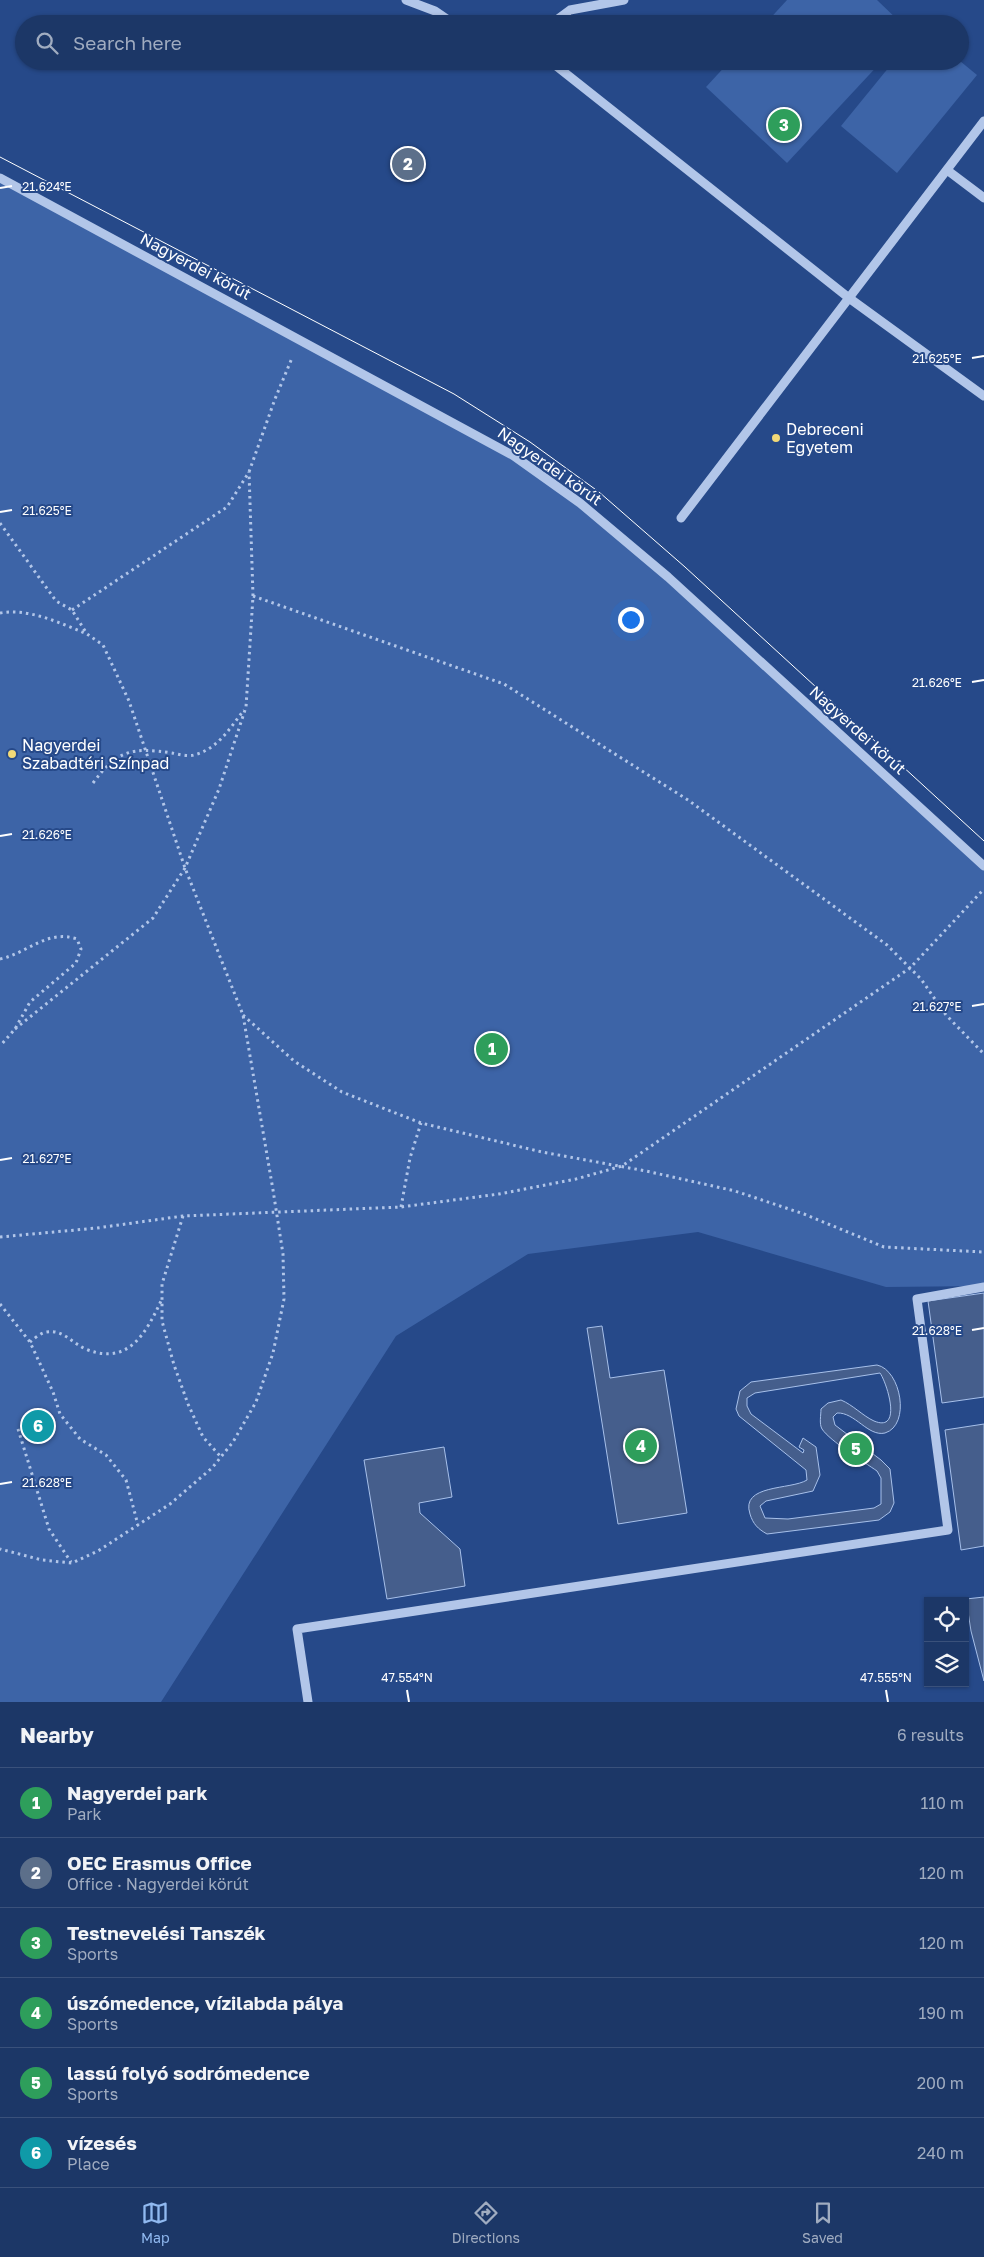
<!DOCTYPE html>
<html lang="en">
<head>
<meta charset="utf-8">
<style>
  body { margin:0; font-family:"Golos Text",sans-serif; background:#294270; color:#f1f3f6 }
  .controls { position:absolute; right:15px; bottom:15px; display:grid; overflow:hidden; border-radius:0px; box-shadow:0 1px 4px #0004 }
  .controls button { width:45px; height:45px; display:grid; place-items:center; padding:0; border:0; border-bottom:1px solid #3a517b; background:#1c3767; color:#f1f3f6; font:25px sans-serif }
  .you { position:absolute; left:630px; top:619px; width:18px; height:18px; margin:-12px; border:4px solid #fff; border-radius:50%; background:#1a73e8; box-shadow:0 0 0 8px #1a73e833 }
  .badge { display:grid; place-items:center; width:32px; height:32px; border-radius:50%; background:#90b9f0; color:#fff; font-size:16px; font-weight:700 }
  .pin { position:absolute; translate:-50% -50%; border:2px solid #fff; box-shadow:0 1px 5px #0006 }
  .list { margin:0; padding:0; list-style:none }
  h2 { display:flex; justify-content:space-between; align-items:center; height:65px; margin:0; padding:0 20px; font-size:21px }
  h2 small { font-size:16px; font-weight:400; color:#a0acc0 }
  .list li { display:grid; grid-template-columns:32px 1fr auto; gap:15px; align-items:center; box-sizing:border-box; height:70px; padding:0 20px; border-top:1px solid #3a517b }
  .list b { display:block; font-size:19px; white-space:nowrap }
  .list p { margin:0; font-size:16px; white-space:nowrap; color:#a0acc0 }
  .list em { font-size:16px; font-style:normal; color:#a0acc0 }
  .icon { flex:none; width:28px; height:28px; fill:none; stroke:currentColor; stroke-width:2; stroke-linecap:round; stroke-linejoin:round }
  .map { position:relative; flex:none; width:984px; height:1702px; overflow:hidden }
  .search { position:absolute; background:#1c3767; box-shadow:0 1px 4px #0004; left:15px; right:15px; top:15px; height:55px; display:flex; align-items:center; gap:12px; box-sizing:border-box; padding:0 18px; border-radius:28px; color:#a0acc0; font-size:19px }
  .sheet { height:485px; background:#1c3767 }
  nav { display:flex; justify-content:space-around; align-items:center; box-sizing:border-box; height:70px; border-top:1px solid #3a517b; background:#1c3767; font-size:14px; color:#a0acc0 }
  nav a { display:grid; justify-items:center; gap:2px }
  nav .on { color:#90b9f0 }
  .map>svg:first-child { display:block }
  .green { fill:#3d64a7 }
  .water { fill:#455e8c; stroke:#a7c0ea; fill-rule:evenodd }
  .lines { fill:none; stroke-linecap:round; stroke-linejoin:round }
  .path { stroke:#b2c6e9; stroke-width:3; stroke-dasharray:2.5 4; stroke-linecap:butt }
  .minor { stroke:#b2c6e9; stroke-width:9 }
  .tram { stroke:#fff; stroke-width:1 }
  .ticks { fill:none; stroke:#fff; stroke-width:2 }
  .poi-dot { fill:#f2d977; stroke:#264989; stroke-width:2 }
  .labels { text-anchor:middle; stroke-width:4; stroke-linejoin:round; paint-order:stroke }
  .street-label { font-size:16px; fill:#fff; stroke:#264989 }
  .poi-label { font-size:16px; fill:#fff; stroke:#264989; text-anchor:start }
  .ticks-label { font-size:12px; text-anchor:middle; fill:#fff; stroke:#264989; stroke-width:4; stroke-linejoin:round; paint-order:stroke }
</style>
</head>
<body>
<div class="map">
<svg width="984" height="1702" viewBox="0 0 984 1702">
  <rect width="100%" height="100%" fill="#264989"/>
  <g class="green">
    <path d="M787,0H877L902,24H765Z"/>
    <path d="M730,61H882L787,163L706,87Z"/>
    <path d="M894,61H960L977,75L897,173L841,126Z"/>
    <path d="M0,178L443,415L580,503L984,866V1286L886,1287L698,1232L528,1254L396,1336L161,1702H0Z"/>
  </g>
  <g class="water">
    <path d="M984,1293V1397L942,1403L928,1301Z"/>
    <path d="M602,1326L610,1378L664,1370L687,1513L618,1524L587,1328Z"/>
    <path d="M877,1365C901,1370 911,1425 885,1433C868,1437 855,1412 837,1413L833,1417L835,1425L881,1460L890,1469L894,1503L890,1512L879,1520L767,1534C758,1529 753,1524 750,1514C740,1484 791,1490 807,1480L806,1470L739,1416L736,1409L740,1391L751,1382ZM880,1373C887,1383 903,1433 874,1421C863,1416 853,1405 841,1400L828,1403L821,1409C821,1415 819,1424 822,1429C830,1441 864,1462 877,1471L881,1478V1504L874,1508L788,1519L765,1518L760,1506L766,1501L813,1491L820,1475L816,1447L803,1438L799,1447L804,1450L803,1453L751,1414L747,1406V1398L755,1393Z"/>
    <path d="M984,1424V1546L961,1550L945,1430Z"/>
    <path d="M444,1447L452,1497L419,1503L420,1513L460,1549L465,1586L387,1599L364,1460Z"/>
    <path d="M984,1597V1681L971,1631L966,1599Z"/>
  </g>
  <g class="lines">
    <g class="path">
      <path d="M0,523L56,601L72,610L87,634L103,645L129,701L185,868L243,1015L273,1190L283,1254L284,1299L273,1353L256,1402L233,1442L212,1468L170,1504L98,1551L72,1563L42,1560L0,1549"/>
      <path d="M253,596L504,684L688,800L887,945L921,979L946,1015L984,1054"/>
      <path d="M72,610L227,507L249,472L275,399L292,358"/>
      <path d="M0,613C29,608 60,623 87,634"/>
      <path d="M93,783C117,750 132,747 172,753C178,754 188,757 194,755C218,749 230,728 244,710"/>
      <path d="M0,959C28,953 47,929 77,939L81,949L76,963L30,1002L15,1029L0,1046"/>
      <path d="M243,1015L294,1061L342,1092L421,1123L542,1152L646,1171L735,1191L804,1214L884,1247L984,1252"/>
      <path d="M15,1029L153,918L185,868L219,789L246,707L253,596L249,472"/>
      <path d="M401,1207L410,1158L421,1123"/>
      <path d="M183,1216L162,1284V1321L174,1365L188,1404L203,1437L221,1457"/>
      <path d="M0,1237L97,1228L183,1216L401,1207L499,1194L576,1179L622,1166L910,968L984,889"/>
      <path d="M0,1304L30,1342L53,1392L60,1414L80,1439L106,1455L126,1480L138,1525"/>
      <path d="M30,1342C34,1339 40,1333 46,1332C64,1329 72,1344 88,1350C129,1365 146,1333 161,1301"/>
      <path d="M18,1429L49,1529L71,1562"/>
    </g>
    <g class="minor">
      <path d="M406,0L435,11L454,24"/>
      <path d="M551,24L570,10L624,0"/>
      <path d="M550,61L849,298L984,396"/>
      <path d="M947,170L984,198"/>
      <path d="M0,178L514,456L580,503L668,577L984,866"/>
      <path d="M681,518L984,121"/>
      <path d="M308,1702L297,1629L948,1530L917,1299L984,1287"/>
    </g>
    <path class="tram" d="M0,157L454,394L530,442L599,492L685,567L984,841"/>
  </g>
  <path class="ticks" d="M0,188L12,186M972,358L984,356M0,512L12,510M972,682L984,680M0,836L12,834M972,1006L984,1004M0,1160L12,1158M972,1330L984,1328M0,1484L12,1482M407,1690L409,1702M886,1690L888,1702"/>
  <g class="poi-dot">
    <circle cx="776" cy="438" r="5"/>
    <circle cx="12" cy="754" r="5"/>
  </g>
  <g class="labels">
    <g class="street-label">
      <text transform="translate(196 266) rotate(28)" y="6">Nagyerdei körút</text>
      <text transform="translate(550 466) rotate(35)" y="6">Nagyerdei körút</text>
      <text transform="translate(858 730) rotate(42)" y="6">Nagyerdei körút</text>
    </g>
    <g class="poi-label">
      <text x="786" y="435">Debreceni<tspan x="786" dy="18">Egyetem</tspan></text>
      <text x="22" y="751">Nagyerdei<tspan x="22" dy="18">Szabadtéri Színpad</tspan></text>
    </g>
  </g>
  <g class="ticks-label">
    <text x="47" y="191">21.624°E</text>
    <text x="937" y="363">21.625°E</text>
    <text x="47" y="515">21.625°E</text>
    <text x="937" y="687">21.626°E</text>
    <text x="47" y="839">21.626°E</text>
    <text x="937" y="1011">21.627°E</text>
    <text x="47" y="1163">21.627°E</text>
    <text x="937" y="1335">21.628°E</text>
    <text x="47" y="1487">21.628°E</text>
    <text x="407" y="1682">47.554°N</text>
    <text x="886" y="1682">47.555°N</text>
  </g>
</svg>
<div class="controls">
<button><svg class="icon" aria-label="locate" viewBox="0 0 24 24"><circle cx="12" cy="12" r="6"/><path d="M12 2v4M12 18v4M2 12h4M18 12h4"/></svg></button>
<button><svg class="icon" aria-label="layers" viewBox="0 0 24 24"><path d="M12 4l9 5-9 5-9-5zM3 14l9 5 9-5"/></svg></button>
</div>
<div class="you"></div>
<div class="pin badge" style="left:492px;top:1049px;background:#2e9e5b">1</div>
<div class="pin badge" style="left:408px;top:164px;background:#5c6f8a">2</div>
<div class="pin badge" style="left:784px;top:125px;background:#2e9e5b">3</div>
<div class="pin badge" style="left:641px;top:1446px;background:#2e9e5b">4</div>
<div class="pin badge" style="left:856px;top:1449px;background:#2e9e5b">5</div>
<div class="pin badge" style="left:38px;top:1426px;background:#0f9aa8">6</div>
<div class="search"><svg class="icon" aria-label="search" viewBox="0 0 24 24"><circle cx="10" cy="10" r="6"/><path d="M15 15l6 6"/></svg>Search here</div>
</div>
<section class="sheet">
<h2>Nearby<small>6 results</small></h2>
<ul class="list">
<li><span class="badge" style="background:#2e9e5b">1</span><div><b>Nagyerdei park</b><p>Park</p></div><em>110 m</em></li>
<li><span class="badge" style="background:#5c6f8a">2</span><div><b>OEC Erasmus Office</b><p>Office · Nagyerdei körút</p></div><em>120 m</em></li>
<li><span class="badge" style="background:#2e9e5b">3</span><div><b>Testnevelési Tanszék</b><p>Sports</p></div><em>120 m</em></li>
<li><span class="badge" style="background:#2e9e5b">4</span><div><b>úszómedence, vízilabda pálya</b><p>Sports</p></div><em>190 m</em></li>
<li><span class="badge" style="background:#2e9e5b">5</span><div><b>lassú folyó sodrómedence</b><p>Sports</p></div><em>200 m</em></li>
<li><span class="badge" style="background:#0f9aa8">6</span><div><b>vízesés</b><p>Place</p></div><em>240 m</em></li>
</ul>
</section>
<nav>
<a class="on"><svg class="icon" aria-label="map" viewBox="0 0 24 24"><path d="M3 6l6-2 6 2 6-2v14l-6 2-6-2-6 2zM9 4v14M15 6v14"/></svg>Map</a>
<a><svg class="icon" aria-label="directions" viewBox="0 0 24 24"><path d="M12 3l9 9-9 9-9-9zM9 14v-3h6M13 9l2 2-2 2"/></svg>Directions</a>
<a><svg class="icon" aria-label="saved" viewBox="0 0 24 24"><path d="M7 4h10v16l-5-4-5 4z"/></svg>Saved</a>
</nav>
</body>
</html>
